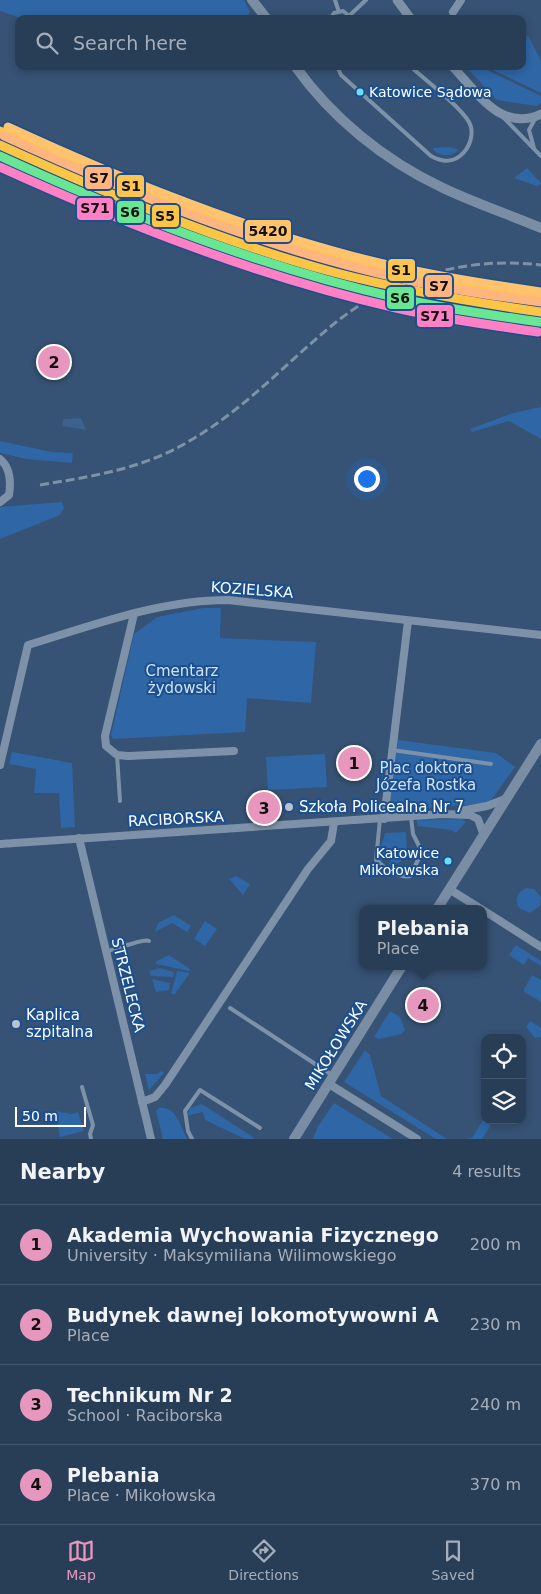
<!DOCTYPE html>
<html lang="en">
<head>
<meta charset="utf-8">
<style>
  body { margin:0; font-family:"DejaVu Sans",sans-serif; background:#344961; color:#f1f3f6 }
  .controls { position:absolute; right:15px; bottom:15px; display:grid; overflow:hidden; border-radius:10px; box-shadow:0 2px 8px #0003 }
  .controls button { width:45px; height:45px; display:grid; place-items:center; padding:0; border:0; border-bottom:1px solid #44576d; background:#283e57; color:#f1f3f6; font:25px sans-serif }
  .scale { position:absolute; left:15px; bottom:12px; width:71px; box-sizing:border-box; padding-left:5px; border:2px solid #fff; border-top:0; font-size:14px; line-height:18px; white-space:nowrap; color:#fff; -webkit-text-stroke:4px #1b4f8f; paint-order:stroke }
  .you { position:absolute; left:366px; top:478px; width:18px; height:18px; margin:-12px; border:4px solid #fff; border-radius:50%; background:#1a73e8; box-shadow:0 0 0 8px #1a73e833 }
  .badge { display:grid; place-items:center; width:32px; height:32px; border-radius:50%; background:#e797bd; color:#111; font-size:16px; font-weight:700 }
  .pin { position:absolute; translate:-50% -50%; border:2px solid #fff; box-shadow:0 1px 5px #0006 }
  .popup { position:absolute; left:359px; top:905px; width:128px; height:65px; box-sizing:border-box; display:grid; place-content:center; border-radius:10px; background:#283e57; filter:drop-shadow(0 1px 4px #0005); font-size:16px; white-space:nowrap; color:#a5aeba }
  .popup b { font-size:19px; color:#f1f3f6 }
  .popup::after { content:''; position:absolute; left:50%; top:100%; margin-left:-10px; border:10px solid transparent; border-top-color:#283e57 }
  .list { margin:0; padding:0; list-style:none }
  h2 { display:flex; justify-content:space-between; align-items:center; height:65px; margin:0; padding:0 20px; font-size:21px }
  h2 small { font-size:16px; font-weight:400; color:#a5aeba }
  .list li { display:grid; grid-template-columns:32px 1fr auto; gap:15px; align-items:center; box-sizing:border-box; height:80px; padding:0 20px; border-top:1px solid #44576d }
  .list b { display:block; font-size:19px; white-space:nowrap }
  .list p { margin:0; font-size:16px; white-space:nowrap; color:#a5aeba }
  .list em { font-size:16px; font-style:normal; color:#a5aeba }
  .icon { flex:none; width:28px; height:28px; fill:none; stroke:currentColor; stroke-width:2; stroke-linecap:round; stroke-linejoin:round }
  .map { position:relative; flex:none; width:541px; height:1139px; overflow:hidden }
  .search { position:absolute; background:#283e57; box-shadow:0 2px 8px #0003; left:15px; right:15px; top:15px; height:55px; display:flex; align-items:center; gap:12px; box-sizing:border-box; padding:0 18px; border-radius:10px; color:#a5aeba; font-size:19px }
  .sheet { height:385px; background:#283e57 }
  nav { display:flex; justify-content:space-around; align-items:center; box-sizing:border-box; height:70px; border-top:1px solid #44576d; background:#283e57; font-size:14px; color:#a5aeba }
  nav a { display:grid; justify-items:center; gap:2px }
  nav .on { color:#e797bd }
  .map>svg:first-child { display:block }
  .green { fill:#2f66a5 }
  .water { fill:#3b618d }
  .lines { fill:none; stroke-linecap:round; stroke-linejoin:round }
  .service { stroke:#7d92a8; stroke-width:4 }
  .minor { stroke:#7d92a8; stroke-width:8 }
  .tertiary { stroke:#7d92a8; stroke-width:9 }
  .secondary { stroke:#798da4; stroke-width:10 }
  .rail { stroke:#7e92a7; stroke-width:3; stroke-dasharray:9 4; stroke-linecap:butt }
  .rail-1-casing { stroke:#1b4f8f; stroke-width:12 }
  .rail-2-casing { stroke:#1b4f8f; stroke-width:12 }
  .rail-3-casing { stroke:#1b4f8f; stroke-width:12 }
  .rail-4-casing { stroke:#1b4f8f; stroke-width:12 }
  .rail-5-casing { stroke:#1b4f8f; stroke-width:12 }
  .rail-6-casing { stroke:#1b4f8f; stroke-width:12 }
  .rail-1 { stroke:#fcc553; stroke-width:9 }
  .rail-2 { stroke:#fdc546; stroke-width:9 }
  .rail-3 { stroke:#68e694; stroke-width:9 }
  .rail-4 { stroke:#ffb580; stroke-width:9 }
  .rail-5 { stroke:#ff80c5; stroke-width:9 }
  .rail-6 { stroke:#ffc26d; stroke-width:9 }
  .bus-dot { fill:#6ddff8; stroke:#1b4f8f; stroke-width:2 }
  .poi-dot { fill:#b9c2ce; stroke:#1b4f8f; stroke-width:2 }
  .labels { text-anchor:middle; stroke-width:4; stroke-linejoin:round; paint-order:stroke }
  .bus-label { font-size:14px; fill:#fff; stroke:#1b4f8f; text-anchor:start }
  .street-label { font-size:15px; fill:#fff; stroke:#1b4f8f }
  .park-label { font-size:15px; fill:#cfe3fa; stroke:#1b4f8f }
  .poi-label { font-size:15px; fill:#fff; stroke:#1b4f8f; text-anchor:start }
  .line-badge { stroke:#1b4f8f; stroke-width:2 }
  .pale-badge-label { font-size:14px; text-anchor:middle; font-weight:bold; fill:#111 }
</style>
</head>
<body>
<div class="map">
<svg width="541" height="1139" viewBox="0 0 541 1139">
  <rect width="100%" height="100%" fill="#365274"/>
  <g class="green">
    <path d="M0,0H244L250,12L245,19H24L0,11Z"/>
    <path d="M528,35L541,61V93L485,66H522V43Z"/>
    <path d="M465,66H479L541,96V103L536,106L497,100Z"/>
    <path d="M450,147L459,150C450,157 442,157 433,150V148Z"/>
    <path d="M527,168L541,183V184L537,186L514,178Z"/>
    <path d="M541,407V439L509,421L472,432L470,429L513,413Z"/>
    <path d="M0,441L52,452L73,453L72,463L26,459L0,453Z"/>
    <path d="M62,502L64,508L60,515L0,539V507Z"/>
    <path d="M203,608H221L220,638L316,642L311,703L247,698L245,732L113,739L111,735L134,634L157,617Z"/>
    <path d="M398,740L496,753L515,767L489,803L393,811L390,808V801Z"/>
    <path d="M12,752L72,763L75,827L61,828L59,793H34L36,769L9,764Z"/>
    <path d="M325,754L327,787L268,790L266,757Z"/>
    <path d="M462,819L466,822L456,833L451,830L417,826V820Z"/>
    <path d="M406,832L407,852L403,859L392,853L402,860L399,863L388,865L394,856L387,852L381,862L378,857L385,833Z"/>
    <path d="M236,876L250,884L243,895L229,879Z"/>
    <path d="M526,888L534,889L541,897L540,906L530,913L519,908C514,900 517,892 526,888Z"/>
    <path d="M174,915L191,926L187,932L172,923L155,932L158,923Z"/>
    <path d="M205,921L217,929L205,946L194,939Z"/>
    <path d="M516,945L541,961V966L528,958L524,965L509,955Z"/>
    <path d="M169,955L190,969L189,971L156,964L155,962Z"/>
    <path d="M160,968L174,972L173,977L151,976L149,971Z"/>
    <path d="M177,971L190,973L175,994H171Z"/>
    <path d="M532,975L541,980V1002L523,991Z"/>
    <path d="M152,979L170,983L169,990L156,992Z"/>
    <path d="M390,1011L400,1017L405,1030L401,1034L379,1039L374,1037Z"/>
    <path d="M530,1021L541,1028V1037L535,1038L526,1027Z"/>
    <path d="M365,1050L370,1055L381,1096L447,1139H436L344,1082Z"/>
    <path d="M161,1071L164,1073L149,1090L145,1074H157Z"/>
    <path d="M334,1103L393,1139H313L317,1128Z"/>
    <path d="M202,1104L253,1137L254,1139H245L205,1120L203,1112L187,1116L190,1108Z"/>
    <path d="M159,1108C177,1106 181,1128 187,1139H163L156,1111Z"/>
    <path d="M55,1111L72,1114L78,1112L84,1131L60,1137Z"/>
    <path d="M483,1120L491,1125L482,1139H465L472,1138Z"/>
  </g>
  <path class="water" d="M81,418L86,430L62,426L63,419Z"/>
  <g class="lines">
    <g class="service">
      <path d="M335,0L339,12"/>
      <path d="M350,15L366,0"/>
      <path d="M330,19L334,13L343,11L353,19"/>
      <path d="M337,66L341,75L431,156C440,161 451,163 460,156C470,148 475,133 469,122C459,105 425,80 410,66"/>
      <path d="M502,116L541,156"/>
      <path d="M534,148L529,130L536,117"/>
      <path d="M392,750L491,764"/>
      <path d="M117,755L120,801"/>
      <path d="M380,819L376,860C383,867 400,879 410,876L422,852L413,834L411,817"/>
      <path d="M105,952C114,950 144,938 149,941"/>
      <path d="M230,1008L332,1075"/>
      <path d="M82,1087L93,1125L90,1134L91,1139"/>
      <path d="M192,1139L188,1131L185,1111L200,1090L260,1128"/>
    </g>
    <g class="minor">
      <path d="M453,12L461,0"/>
      <path d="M0,459C11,468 11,482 9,495L0,502"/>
      <path d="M134,614L105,736L106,746L117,755L128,756L234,751"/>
      <path d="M0,765L28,645C93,625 160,600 228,600L541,635"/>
      <path d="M460,811L487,806L505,799"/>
      <path d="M384,819L408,621"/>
      <path d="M79,838L151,1139"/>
      <path d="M0,844L443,814L470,815L478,819L483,833"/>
      <path d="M449,889L481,909"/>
      <path d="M483,910L541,947"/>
      <path d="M329,1084L417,1139"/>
      <path d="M142,1102L155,1097L165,1085L308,869L331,841L334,823"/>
    </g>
    <g class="tertiary">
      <path d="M397,0L411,19"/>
      <path d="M452,66C477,92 501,133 541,114"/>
    </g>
    <g class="secondary">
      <path d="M252,0L267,19"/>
      <path d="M295,66C332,118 384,160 441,187C474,203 508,214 541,228"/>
      <path d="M437,909L541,744"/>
      <path d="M294,1139L402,966"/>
    </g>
    <path class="rail" d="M40,485C93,476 144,469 191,440C245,409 287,362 335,323C392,277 468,256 541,265"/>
    <defs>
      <path id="rail-1" d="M0,131C108,180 219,223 333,254C402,272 471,285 541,296"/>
      <path id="rail-2" d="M0,145C108,194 218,241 333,272C401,290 471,302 541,312"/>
      <path id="rail-3" d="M0,156C129,215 260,267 398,298C445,309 492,315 540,322"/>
      <path id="rail-4" d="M4,136C133,195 264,248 403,279C448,289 495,296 541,302"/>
      <path id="rail-5" d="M0,167C128,225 259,277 396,308C443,319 491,325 538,332"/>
      <path id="rail-6" d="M8,127C115,176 223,221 337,252C404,271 472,282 541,292"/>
    </defs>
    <use href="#rail-1" class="rail-1-casing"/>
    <use href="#rail-2" class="rail-2-casing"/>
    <use href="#rail-3" class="rail-3-casing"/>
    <use href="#rail-4" class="rail-4-casing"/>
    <use href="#rail-5" class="rail-5-casing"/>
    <use href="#rail-6" class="rail-6-casing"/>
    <use href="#rail-1" class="rail-1"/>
    <use href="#rail-2" class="rail-2"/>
    <use href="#rail-3" class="rail-3"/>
    <use href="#rail-4" class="rail-4"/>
    <use href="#rail-5" class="rail-5"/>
    <use href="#rail-6" class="rail-6"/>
  </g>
  <g class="bus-dot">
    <circle cx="360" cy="92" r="4.5"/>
    <circle cx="448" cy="861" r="4.5"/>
  </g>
  <g class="poi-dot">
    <circle cx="289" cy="807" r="5"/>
    <circle cx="16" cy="1024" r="5"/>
  </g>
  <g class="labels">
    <g class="bus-label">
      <text x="369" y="97">Katowice Sądowa</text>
      <text x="439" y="858" text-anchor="end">Katowice<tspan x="439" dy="17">Mikołowska</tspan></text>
    </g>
    <g class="street-label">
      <text transform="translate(252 590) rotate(4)" y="5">KOZIELSKA</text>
      <text transform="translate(176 819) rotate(-3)" y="5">RACIBORSKA</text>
      <text transform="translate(128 985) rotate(76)" y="5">STRZELECKA</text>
      <text transform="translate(336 1045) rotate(-58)" y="5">MIKOŁOWSKA</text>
    </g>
    <g class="park-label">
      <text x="182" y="676">Cmentarz<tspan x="182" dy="17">żydowski</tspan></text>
      <text x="426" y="773">Plac doktora<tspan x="426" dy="17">Józefa Rostka</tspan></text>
    </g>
    <g class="poi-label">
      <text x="299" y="812">Szkoła Policealna Nr 7</text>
      <text x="26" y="1020">Kaplica<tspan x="26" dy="17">szpitalna</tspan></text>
    </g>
  </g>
  <g class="line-badge">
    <rect x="84" y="166" width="29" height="24" rx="5" fill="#ffb580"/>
    <rect x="116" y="174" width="29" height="24" rx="5" fill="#fcc553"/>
    <rect x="76" y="197" width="38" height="24" rx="5" fill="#ff80c5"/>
    <rect x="116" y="200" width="29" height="24" rx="5" fill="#68e694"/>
    <rect x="151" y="204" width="29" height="24" rx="5" fill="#fdc546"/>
    <rect x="244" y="219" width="48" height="24" rx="5" fill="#ffc26d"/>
    <rect x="387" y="258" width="29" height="24" rx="5" fill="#fcc553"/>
    <rect x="424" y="274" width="29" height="24" rx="5" fill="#ffb580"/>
    <rect x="386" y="286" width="29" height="24" rx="5" fill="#68e694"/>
    <rect x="416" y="304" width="38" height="24" rx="5" fill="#ff80c5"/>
  </g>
  <g class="pale-badge-label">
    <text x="99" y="183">S7</text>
    <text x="131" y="191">S1</text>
    <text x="95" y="213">S71</text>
    <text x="130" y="217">S6</text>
    <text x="165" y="221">S5</text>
    <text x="268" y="236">5420</text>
    <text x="401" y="275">S1</text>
    <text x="439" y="291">S7</text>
    <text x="400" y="303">S6</text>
    <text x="435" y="321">S71</text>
  </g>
</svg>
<div class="controls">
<button><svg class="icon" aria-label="locate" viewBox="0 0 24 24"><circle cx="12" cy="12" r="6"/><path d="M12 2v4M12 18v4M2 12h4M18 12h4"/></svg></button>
<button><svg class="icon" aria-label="layers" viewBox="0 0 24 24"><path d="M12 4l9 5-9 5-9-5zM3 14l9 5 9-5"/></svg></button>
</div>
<div class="scale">50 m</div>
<div class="you"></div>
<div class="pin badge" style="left:354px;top:763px">1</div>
<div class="pin badge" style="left:54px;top:362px">2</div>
<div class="pin badge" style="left:264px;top:808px">3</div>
<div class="pin badge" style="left:423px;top:1005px">4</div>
<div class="popup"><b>Plebania</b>Place</div>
<div class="search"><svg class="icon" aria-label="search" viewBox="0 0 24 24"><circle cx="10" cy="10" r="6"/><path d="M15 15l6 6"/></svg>Search here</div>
</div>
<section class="sheet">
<h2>Nearby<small>4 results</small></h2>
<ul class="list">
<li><span class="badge">1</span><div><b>Akademia Wychowania Fizycznego</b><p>University · Maksymiliana Wilimowskiego</p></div><em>200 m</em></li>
<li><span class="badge">2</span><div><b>Budynek dawnej lokomotywowni A</b><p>Place</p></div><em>230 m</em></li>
<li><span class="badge">3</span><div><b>Technikum Nr 2</b><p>School · Raciborska</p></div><em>240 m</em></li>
<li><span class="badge">4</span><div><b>Plebania</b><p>Place · Mikołowska</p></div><em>370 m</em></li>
</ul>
</section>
<nav>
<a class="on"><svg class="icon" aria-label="map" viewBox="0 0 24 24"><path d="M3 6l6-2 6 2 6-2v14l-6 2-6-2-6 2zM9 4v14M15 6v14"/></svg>Map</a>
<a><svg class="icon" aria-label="directions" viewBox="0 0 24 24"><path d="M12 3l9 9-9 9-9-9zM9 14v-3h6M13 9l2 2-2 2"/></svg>Directions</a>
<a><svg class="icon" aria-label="saved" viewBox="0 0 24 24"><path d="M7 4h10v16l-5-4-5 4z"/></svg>Saved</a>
</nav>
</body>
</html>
